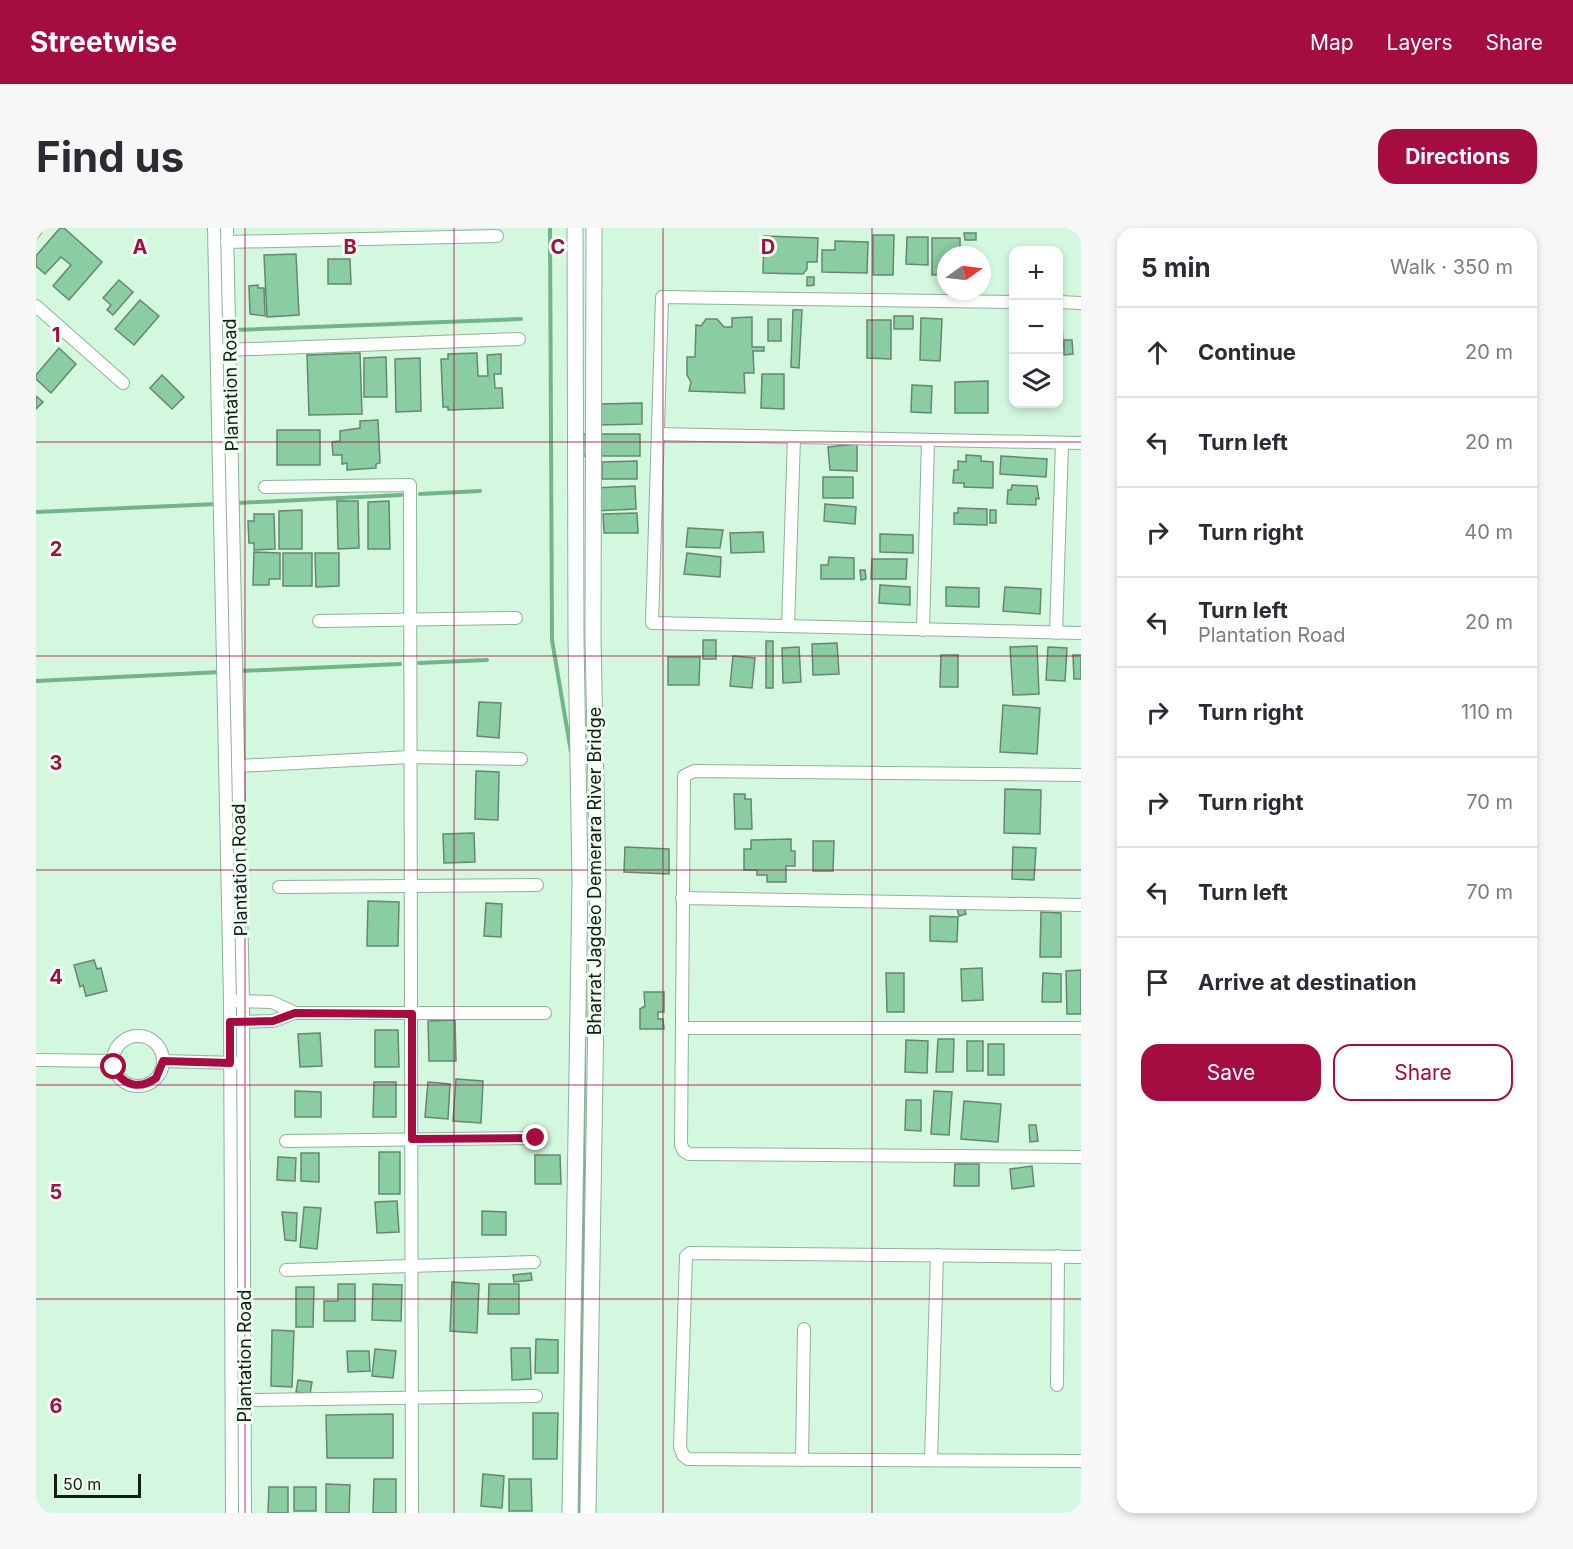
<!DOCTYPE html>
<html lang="en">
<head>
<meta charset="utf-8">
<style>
  body { margin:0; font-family:Inter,sans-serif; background:#f7f7f7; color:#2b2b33 }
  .controls { position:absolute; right:18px; top:18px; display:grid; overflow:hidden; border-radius:12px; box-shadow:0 3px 9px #0003 }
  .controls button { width:54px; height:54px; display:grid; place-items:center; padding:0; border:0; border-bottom:2px solid #e1e1e2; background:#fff; color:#2b2b33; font:30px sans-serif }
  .compass { position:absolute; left:901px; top:18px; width:54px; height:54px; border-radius:50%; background:#fff; box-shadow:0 3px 9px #0003; rotate:76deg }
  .scale { position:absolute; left:18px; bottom:15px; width:87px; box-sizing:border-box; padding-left:6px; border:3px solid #111d15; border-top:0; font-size:16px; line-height:21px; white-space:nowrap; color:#111d15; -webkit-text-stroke:4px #f0fef4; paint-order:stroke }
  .stop { position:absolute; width:18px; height:18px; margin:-14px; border:4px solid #a50c42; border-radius:50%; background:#fff }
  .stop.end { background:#a50c42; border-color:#fff; box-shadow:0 2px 6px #0008 }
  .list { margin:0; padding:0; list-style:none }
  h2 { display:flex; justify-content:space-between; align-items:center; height:78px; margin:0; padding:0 24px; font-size:26px }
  h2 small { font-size:20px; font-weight:400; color:#7c7c81 }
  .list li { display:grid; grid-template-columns:39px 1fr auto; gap:18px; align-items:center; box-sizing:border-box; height:90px; padding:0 24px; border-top:2px solid #e1e1e2 }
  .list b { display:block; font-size:22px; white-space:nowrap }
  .list p { margin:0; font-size:20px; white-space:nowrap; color:#7c7c81 }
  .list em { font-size:20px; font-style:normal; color:#7c7c81 }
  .actions { display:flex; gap:12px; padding:18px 24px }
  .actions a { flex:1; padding:14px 0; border:2px solid #a50c42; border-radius:18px; text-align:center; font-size:21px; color:#a50c42 }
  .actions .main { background:#a50c42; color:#fff }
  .icon { flex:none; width:33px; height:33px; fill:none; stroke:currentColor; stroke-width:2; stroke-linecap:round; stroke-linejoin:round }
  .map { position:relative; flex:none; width:1045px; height:1285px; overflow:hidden; border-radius:18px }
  header { display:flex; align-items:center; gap:36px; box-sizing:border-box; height:84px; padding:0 30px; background:#a50c42; color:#fff }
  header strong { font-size:28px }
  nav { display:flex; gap:33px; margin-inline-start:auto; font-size:21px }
  .intro { display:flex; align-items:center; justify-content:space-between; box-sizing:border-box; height:144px; padding:0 36px }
  h1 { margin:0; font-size:42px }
  .button { padding:15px 27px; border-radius:18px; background:#a50c42; color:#fff; font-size:21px; font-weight:700 }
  main { display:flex; gap:36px; padding:0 36px }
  aside { flex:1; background:#fff; border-radius:18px; box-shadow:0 3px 9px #0003 }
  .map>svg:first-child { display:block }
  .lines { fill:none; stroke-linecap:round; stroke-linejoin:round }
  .stream { stroke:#73b48a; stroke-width:4 }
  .building { fill:#8bcda2; stroke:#668671; stroke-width:1.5 }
  .minor-casing { stroke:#90b19b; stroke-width:14 }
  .major-casing { stroke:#90b19b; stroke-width:17 }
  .minor { stroke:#fff; stroke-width:12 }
  .major { stroke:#fff; stroke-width:15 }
  .route { stroke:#a50c42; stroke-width:8 }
  .grid { fill:none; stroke:#a50c42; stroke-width:1.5; stroke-opacity:0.55 }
  .labels { text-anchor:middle; stroke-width:6; stroke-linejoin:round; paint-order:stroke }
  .street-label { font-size:18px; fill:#111d15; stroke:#f0fef4 }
  .grid-label { font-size:20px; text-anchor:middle; font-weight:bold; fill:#a50c42; stroke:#f0fef4; stroke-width:6; stroke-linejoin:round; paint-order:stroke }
</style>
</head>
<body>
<header>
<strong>Streetwise</strong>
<nav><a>Map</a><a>Layers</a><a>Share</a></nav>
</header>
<div class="intro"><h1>Find us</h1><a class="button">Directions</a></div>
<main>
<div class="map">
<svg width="1045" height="1285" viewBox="0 0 1045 1285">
  <rect width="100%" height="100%" fill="#d4f7df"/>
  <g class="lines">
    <g class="stream">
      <path d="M514,0L516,412L535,524"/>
      <path d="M198,102L485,91"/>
      <path d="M384,266L444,263"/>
      <path d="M202,275L365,267"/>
      <path d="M0,284L181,276"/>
      <path d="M383,435L451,432"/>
      <path d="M205,443L364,436"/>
      <path d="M0,453L185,444"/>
      <path d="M544,1285L550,611"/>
    </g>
  </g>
  <g class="building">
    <path d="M0,0H9L0,12Z"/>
    <path d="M24,0H28L66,34L33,72L17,58L35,37L25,29L9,46L0,38V28Z"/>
    <path d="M928,5H940V12H929Z"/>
    <path d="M837,7H858L857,47H837Z"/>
    <path d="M728,8L782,10L781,34H771V41L767,46L727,45Z"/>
    <path d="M871,9H892V37L870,36Z"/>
    <path d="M896,10H924V27H910V46L896,47Z"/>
    <path d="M799,13L832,14L831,45L786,44V22H799Z"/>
    <path d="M260,26L263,87L231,89L228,27Z"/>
    <path d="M292,31H314L315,56H292Z"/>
    <path d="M771,49H778V57L771,58Z"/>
    <path d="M83,52L97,64L77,87L71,82L75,77L67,70Z"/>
    <path d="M222,57V60H228L229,88L214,86L213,58Z"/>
    <path d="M104,72L123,88L98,117L79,101Z"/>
    <path d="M757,82H766L763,140L755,139Z"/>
    <rect x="858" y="88" width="19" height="13"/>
    <path d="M716,89V119H728V123H717L718,145H708L709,165L653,163L655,154L651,147V129H659L660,97L665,98L670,91H681L688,99H696V90Z"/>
    <path d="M885,90L906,91L904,133L884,132Z"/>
    <rect x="732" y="91" width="13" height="22"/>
    <path d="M831,92H855V131L831,130Z"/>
    <path d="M1023,94H1026L1027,119H1023Z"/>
    <path d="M1028,112H1036L1037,126L1028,127Z"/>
    <path d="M23,120L40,136L15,165L0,151V147Z"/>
    <path d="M324,125L326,186L273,187L271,127Z"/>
    <path d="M441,125L442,148H452L451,127L465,126V146H458L459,160H466L467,180L412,182V179H407L405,131H412V126Z"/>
    <path d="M350,129L351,169H328V130Z"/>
    <path d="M384,130L385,183L360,184L359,131Z"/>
    <path d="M726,146H748V181L725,180Z"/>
    <path d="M126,147L148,169L136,181L114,160Z"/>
    <path d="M952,153V185H919V154Z"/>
    <path d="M876,157L896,158L895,185L875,184Z"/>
    <path d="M0,168L7,174L0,181Z"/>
    <path d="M606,175V196L564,197V176Z"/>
    <path d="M342,192L344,235L340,236V240L311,242V235L306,236V227H297L296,214L304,213V203L324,200V193Z"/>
    <rect x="241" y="202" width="43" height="35"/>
    <rect x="545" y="206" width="59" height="22"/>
    <path d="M821,216V243L794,242L792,219Z"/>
    <path d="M930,227L945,228V233L957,234V260L928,259V255H917L918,242H922V233L930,234Z"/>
    <path d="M965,228L1011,231L1010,249L964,246Z"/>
    <path d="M601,233V251H566V234Z"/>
    <rect x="787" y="249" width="30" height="21"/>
    <path d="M976,257L1001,258L1003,271L1000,270V277L971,276L972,262H975Z"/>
    <path d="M599,258L600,281L558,283L557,260Z"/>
    <path d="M301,273H322L323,320L302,321Z"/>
    <path d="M353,273L354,321H332V274Z"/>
    <path d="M789,276L820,279L819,296L788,293Z"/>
    <path d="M922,280L951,281V297L918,296V285H922Z"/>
    <path d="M266,282V321H243V283Z"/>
    <rect x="954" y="282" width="6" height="13"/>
    <path d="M601,285L602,305H568L567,286Z"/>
    <path d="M218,286H238L239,321L218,322V315H213L212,293H218Z"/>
    <path d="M652,300L687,302L684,320L650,319Z"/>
    <path d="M727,304L728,324L695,325L694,305Z"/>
    <path d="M844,306L877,307V325L844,324Z"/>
    <path d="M218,324L244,325V351H233V357H217Z"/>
    <rect x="247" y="325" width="29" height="33"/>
    <path d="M279,325H303V358L280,359Z"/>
    <path d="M651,325L685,329L684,349L648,346Z"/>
    <path d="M793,329L818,330V351H785V337H792Z"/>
    <path d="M836,331H871L870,351H835Z"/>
    <path d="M824,342H829L830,351L825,352Z"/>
    <path d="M844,357L874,359V377L843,375Z"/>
    <path d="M910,359L943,360V379L910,378Z"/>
    <path d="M969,359L1005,361L1004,386L967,383Z"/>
    <rect x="667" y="412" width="13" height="19"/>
    <rect x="730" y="413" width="7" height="47"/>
    <path d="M801,415L803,446L777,447L776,416Z"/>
    <path d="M1001,418L1003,466L977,467L974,419Z"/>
    <path d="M763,419L765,454L747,455L746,420Z"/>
    <path d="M1012,419L1031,420L1029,453L1010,452Z"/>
    <path d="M905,427H922V459H904Z"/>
    <path d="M1037,427H1045V451H1038Z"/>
    <path d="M697,428L719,430L716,460L694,458Z"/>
    <path d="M632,429H664L663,457H632Z"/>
    <path d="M443,474L465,475L463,510L441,508Z"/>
    <path d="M967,477L1004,480L1001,526L964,524Z"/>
    <path d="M440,543L463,544L462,592L439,591Z"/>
    <path d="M969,561L1005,562L1004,606L968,605Z"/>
    <path d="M698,566H709V571H715L716,601H699Z"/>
    <path d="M438,605L439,634L408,635L407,606Z"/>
    <path d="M755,611V623H759V638H750V654H731V647H721V642H708V621H715V612Z"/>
    <path d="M777,613H798L797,643H777Z"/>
    <path d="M589,619L633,621V646L588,644Z"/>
    <path d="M977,619L1000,620L998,652L976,651Z"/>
    <path d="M332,673L363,674L362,718H331Z"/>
    <path d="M450,675L466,676L465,709L448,708Z"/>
    <path d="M928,678L930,686L923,688L921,680Z"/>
    <path d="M1005,684L1025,685V729H1004Z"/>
    <path d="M894,688L922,689L921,714L894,713Z"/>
    <path d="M58,732L61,741L65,740L71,763L50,768L47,757L44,759L38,737Z"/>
    <path d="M946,740L947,772L926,773L925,741Z"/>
    <path d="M1045,742V786H1031L1030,743Z"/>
    <path d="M850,745H868V784H851Z"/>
    <path d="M1007,745L1025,746V774H1006Z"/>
    <path d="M608,764H628V784H622V791H627L628,801H604V781L609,778Z"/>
    <path d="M419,792L420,833H393L392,793Z"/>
    <path d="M339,802H362L363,839H339Z"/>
    <path d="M284,805L286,838L264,839L262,806Z"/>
    <path d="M902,811H918L917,844H900Z"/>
    <path d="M870,812L892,813L891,845L869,844Z"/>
    <rect x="931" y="813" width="16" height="30"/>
    <rect x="952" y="816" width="16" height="31"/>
    <path d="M420,851L447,853L445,895L417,893Z"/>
    <path d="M338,854H360V889H337Z"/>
    <path d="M392,854L414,856L412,891L389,889Z"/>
    <path d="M259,863L285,864V889H259Z"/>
    <path d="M898,863L916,864L913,907L895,906Z"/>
    <path d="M870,872H885V903L869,902Z"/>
    <path d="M928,873L965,876L962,914L925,911Z"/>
    <path d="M993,897H1000L1002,913L994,914Z"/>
    <rect x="343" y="924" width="21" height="42"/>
    <path d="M265,925H283V954L265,953Z"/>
    <path d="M499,927H524L525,956H499Z"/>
    <path d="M242,929L260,930L259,953L241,952Z"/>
    <path d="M919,936H943V958H918Z"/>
    <path d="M996,938L998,958L976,961L974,941Z"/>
    <path d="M361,973L363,1004L341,1005L339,974Z"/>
    <path d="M268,979L285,980L281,1021L264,1019Z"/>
    <path d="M446,983L470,984V1007H446Z"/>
    <path d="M246,984L261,985L260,1013L249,1012Z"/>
    <path d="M495,1045L496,1052L478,1054L477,1047Z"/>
    <path d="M416,1054L443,1056L441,1105L414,1103Z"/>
    <path d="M302,1056H319V1093H288V1073H302Z"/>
    <path d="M337,1056L366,1057L365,1093L336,1092Z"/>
    <path d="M453,1056H483V1086H452Z"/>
    <path d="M260,1059H278L277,1099H260Z"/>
    <path d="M236,1102L258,1103L256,1159L235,1158Z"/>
    <path d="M500,1111L522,1112V1145H499Z"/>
    <path d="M475,1120H494L495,1151L476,1152Z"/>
    <path d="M339,1121L360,1123L357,1150L336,1148Z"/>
    <path d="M311,1123H333L334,1143L312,1144Z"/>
    <path d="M262,1152L276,1154L274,1166L260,1164Z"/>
    <path d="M497,1185H522L521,1231H497Z"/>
    <path d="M357,1186V1230H291L290,1187Z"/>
    <path d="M447,1246L468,1248L466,1280L445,1278Z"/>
    <path d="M338,1251H360V1285H337Z"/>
    <path d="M473,1251H495L496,1283H473Z"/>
    <path d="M290,1256L314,1257L313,1285H290Z"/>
    <path d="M233,1259H252V1285H232Z"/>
    <rect x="258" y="1259" width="22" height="24"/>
  </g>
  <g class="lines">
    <defs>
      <g id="minor">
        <path d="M178,0L194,773L196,1285"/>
        <path d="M191,0L207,773L209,1285"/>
        <path d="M191,14L461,8"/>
        <path d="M978,74L626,69L616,395L1045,405"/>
        <path d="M1023,74L1045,75"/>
        <path d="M0,78L87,155"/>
        <path d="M189,122L483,111"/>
        <path d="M622,206L1045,215"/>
        <path d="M229,259L374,257L376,1285"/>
        <path d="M283,393L480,390"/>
        <path d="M752,398L758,209"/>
        <path d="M887,402L892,212"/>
        <path d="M1020,405L1026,215"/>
        <path d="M202,538L374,529L485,531"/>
        <path d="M1045,547L658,543L648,548L645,917L648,923L653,926L1045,929"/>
        <path d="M243,659L501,657"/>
        <path d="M646,670L1045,677"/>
        <path d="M199,773L236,774L259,785"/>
        <path d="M200,794L237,793L259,785H509"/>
        <path d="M646,800H1045"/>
        <circle cx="102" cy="833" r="25"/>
        <path d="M0,832L78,833"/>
        <path d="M127,833L201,835"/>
        <path d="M250,913L500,910"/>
        <path d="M1045,1029L654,1025L650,1028L644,1219L647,1227L652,1231L1045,1233"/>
        <path d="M250,1042L498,1034"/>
        <path d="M1021,1157L1022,1028"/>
        <path d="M210,1172L500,1168"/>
        <path d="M766,1232L768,1101"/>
        <path d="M895,1232L901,1027"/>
      </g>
      <g id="major">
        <path d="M534,1285L544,654L540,410L539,0"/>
        <path d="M552,1285L562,654L557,411L558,0"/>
      </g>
    </defs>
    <use href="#minor" class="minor-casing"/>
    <use href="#major" class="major-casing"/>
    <use href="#minor" class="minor"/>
    <use href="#major" class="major"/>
  </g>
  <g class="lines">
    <path class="route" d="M78,839C86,858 104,862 120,850L127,833L194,835V794L237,793L259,785L376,786V911L500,910"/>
  </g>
  <path class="grid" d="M209,0V1285M418,0V1285M627,0V1285M836,0V1285M0,214H1045M0,428H1045M0,642H1045M0,857H1045M0,1071H1045"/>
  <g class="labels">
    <g class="street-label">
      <text transform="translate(195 157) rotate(-91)" y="6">Plantation Road</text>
      <text transform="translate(204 642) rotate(-91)" y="6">Plantation Road</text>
      <text transform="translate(559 643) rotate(-90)" y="6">Bharrat Jagdeo Demerara River Bridge</text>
      <text transform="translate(209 1128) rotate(-90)" y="6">Plantation Road</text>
    </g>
  </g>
  <g class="grid-label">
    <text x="104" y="26">A</text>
    <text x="314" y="26">B</text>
    <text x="522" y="26">C</text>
    <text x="732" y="26">D</text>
    <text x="20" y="114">1</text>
    <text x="20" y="328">2</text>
    <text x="20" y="542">3</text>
    <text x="20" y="756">4</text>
    <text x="20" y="971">5</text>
    <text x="20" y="1185">6</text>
  </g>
</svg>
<div class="controls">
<button>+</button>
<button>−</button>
<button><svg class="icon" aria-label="layers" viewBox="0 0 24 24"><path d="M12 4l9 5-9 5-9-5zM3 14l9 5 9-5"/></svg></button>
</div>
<svg class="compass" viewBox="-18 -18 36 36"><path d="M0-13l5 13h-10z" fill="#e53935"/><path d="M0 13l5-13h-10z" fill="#7c7c81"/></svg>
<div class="scale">50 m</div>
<div class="stop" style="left:78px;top:839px"></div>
<div class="stop end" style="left:500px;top:910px"></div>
</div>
<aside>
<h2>5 min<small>Walk · 350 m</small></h2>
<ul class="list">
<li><svg class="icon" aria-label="ahead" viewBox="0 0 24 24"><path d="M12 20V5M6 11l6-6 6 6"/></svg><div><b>Continue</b></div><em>20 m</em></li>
<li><svg class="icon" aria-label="left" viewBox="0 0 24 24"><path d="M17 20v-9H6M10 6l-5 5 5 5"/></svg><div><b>Turn left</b></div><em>20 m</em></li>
<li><svg class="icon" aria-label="right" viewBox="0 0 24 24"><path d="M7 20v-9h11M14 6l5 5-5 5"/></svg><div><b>Turn right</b></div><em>40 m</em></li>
<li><svg class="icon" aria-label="left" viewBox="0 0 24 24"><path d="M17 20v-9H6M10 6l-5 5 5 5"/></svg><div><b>Turn left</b><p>Plantation Road</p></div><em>20 m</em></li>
<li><svg class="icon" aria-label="right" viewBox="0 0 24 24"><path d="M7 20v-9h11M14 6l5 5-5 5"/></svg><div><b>Turn right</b></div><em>110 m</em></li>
<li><svg class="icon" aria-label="right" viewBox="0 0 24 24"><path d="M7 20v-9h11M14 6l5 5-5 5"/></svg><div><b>Turn right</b></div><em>70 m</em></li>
<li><svg class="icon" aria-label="left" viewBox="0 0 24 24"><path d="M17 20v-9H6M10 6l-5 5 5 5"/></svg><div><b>Turn left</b></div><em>70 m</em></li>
<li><svg class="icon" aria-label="arrive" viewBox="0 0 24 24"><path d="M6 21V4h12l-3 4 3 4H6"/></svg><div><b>Arrive at destination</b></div></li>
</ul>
<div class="actions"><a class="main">Save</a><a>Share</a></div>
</aside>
</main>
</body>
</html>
